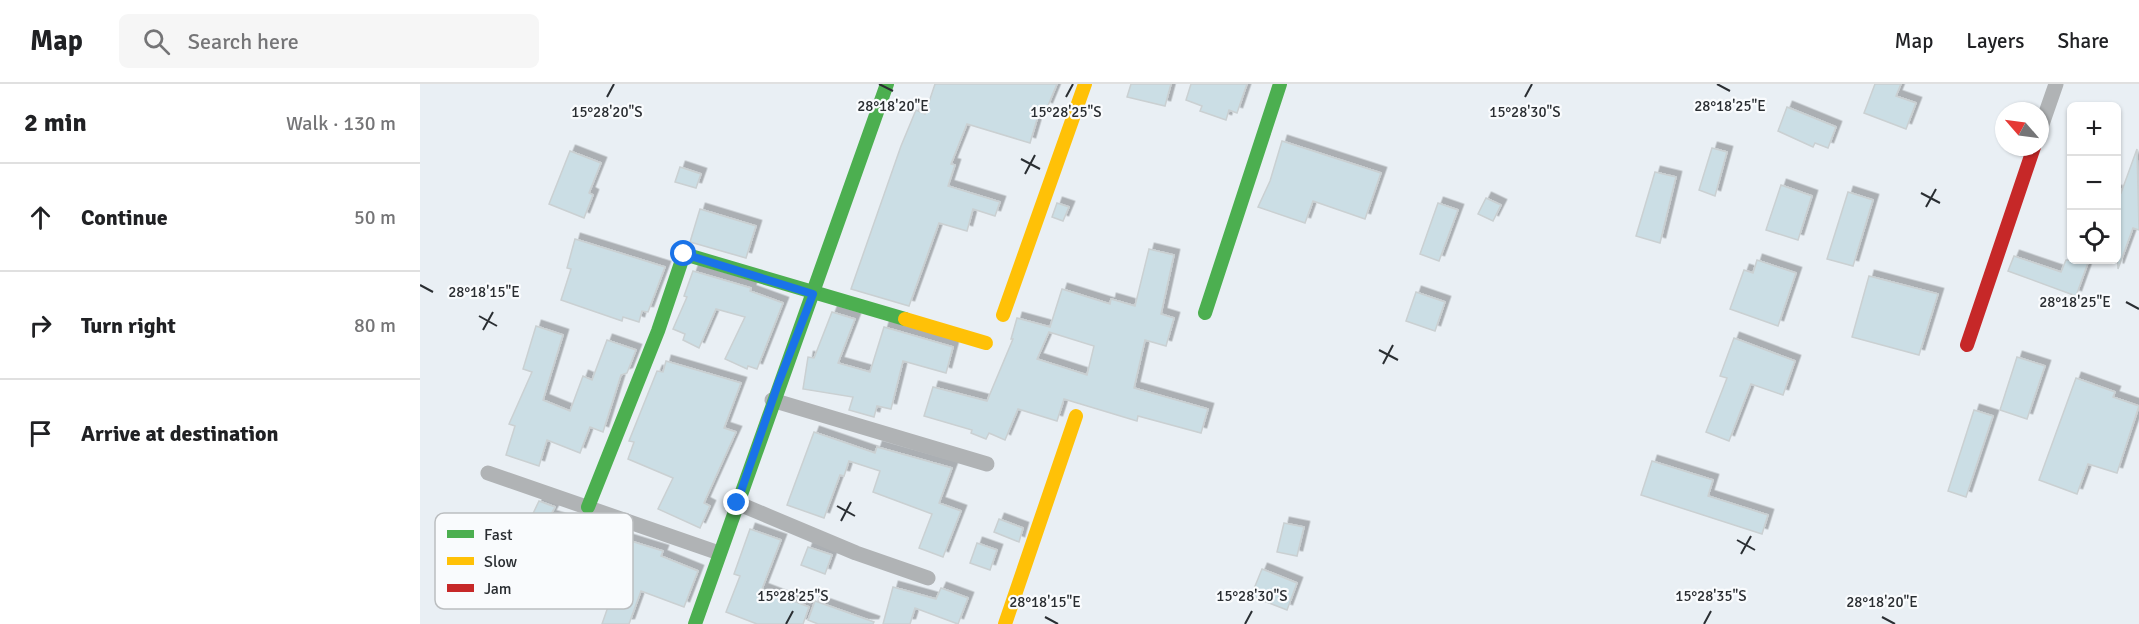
<!DOCTYPE html>
<html lang="en">
<head>
<meta charset="utf-8">
<style>
  body { margin:0; font-family:Signika,sans-serif; background:#f6f6f6; color:#202124 }
  .controls { position:absolute; right:18px; top:18px; display:grid; overflow:hidden; border-radius:9px; box-shadow:0 2px 4px #0004 }
  .controls button { width:54px; height:54px; display:grid; place-items:center; padding:0; border:0; border-bottom:2px solid #e0e0e0; background:#fff; color:#202124; font:30px sans-serif }
  .compass { position:absolute; left:1575px; top:18px; width:54px; height:54px; border-radius:50%; background:#fff; box-shadow:0 2px 4px #0004; rotate:298deg }
  .stop { position:absolute; width:18px; height:18px; margin:-14px; border:4px solid #1a73e8; border-radius:50%; background:#fff }
  .stop.end { background:#1a73e8; border-color:#fff; box-shadow:0 2px 6px #0008 }
  .list { margin:0; padding:0; list-style:none }
  h2 { display:flex; justify-content:space-between; align-items:center; height:78px; margin:0; padding:0 24px; font-size:26px }
  h2 small { font-size:20px; font-weight:400; color:#757577 }
  .list li { display:grid; grid-template-columns:39px 1fr auto; gap:18px; align-items:center; box-sizing:border-box; height:108px; padding:0 24px; border-top:2px solid #e0e0e0 }
  .list b { display:block; font-size:22px; white-space:nowrap }
  .list em { font-size:20px; font-style:normal; color:#757577 }
  .icon { flex:none; width:33px; height:33px; fill:none; stroke:currentColor; stroke-width:2; stroke-linecap:round; stroke-linejoin:round }
  .map { position:relative; flex:none; width:1719px; height:540px; overflow:hidden }
  header { display:flex; align-items:center; gap:36px; box-sizing:border-box; height:84px; padding:0 30px; background:#fff; border-bottom:2px solid #e0e0e0 }
  header strong { font-size:28px }
  nav { display:flex; gap:33px; margin-inline-start:auto; font-size:21px }
  .search { width:420px; height:54px; background:#f6f6f6; display:flex; align-items:center; gap:15px; box-sizing:border-box; padding:0 21px; border-radius:9px; color:#757577; font-size:22px }
  main { display:flex }
  aside { flex:1; background:#fff }
  .map>svg:first-child { display:block }
  .building { fill:#cbdee5; stroke:#cad0d2; stroke-width:1.5; fill-rule:evenodd; filter:url(#shadow) }
  .lines { fill:none; stroke-linecap:round; stroke-linejoin:round }
  .street { stroke:#b0b3b5; stroke-width:15 }
  .fast { stroke:#4caf50; stroke-width:14 }
  .slow { stroke:#ffc107; stroke-width:14 }
  .jam { stroke:#c62828; stroke-width:14 }
  .route { stroke:#1a73e8; stroke-width:8 }
  .ticks { fill:none; stroke:#2a2e32; stroke-width:2 }
  .key { fill:#f9fbfd; stroke:#bbbec0; stroke-width:1.5 }
  .key-label { font-size:16px; fill:#2a2e32 }
  .ticks-label { font-size:15px; text-anchor:middle; fill:#2a2e32; stroke:#f9fbfd; stroke-width:4.5; stroke-linejoin:round; paint-order:stroke }
</style>
</head>
<body>
<header>
<strong>Map</strong>
<div class="search"><svg class="icon" aria-label="search" viewBox="0 0 24 24"><circle cx="10" cy="10" r="6"/><path d="M15 15l6 6"/></svg>Search here</div>
<nav><a>Map</a><a>Layers</a><a>Share</a></nav>
</header>
<main>
<aside>
<h2>2 min<small>Walk · 130 m</small></h2>
<ul class="list">
<li><svg class="icon" aria-label="ahead" viewBox="0 0 24 24"><path d="M12 20V5M6 11l6-6 6 6"/></svg><div><b>Continue</b></div><em>50 m</em></li>
<li><svg class="icon" aria-label="right" viewBox="0 0 24 24"><path d="M7 20v-9h11M14 6l5 5-5 5"/></svg><div><b>Turn right</b></div><em>80 m</em></li>
<li><svg class="icon" aria-label="arrive" viewBox="0 0 24 24"><path d="M6 21V4h12l-3 4 3 4H6"/></svg><div><b>Arrive at destination</b></div></li>
</ul>
</aside>
<div class="map">
<svg width="1719" height="540" viewBox="0 0 1719 540">
  <defs>
    <filter id="shadow"><feDropShadow dx="5.5" dy="-5.5" stdDeviation="0" flood-color="#0004"/></filter>
  </defs>
  <rect width="100%" height="100%" fill="#e9eff4"/>
  <g class="building">
    <path d="M515,0H637L627,24L621,22L610,59L547,40L531,80L535,81L528,102L580,118L575,132L553,125L547,147L519,139L489,222L431,205L481,62L496,26L505,30Z"/>
    <path d="M711,0H751L745,22L707,13Z"/>
    <path d="M771,0H827L817,29L809,26L806,36L780,27L782,22L766,16Z"/>
    <path d="M1455,0H1481L1476,12L1496,19L1486,45L1444,29Z"/>
    <path d="M1367,23L1416,43L1408,64L1395,59L1393,63L1358,47Z"/>
    <path d="M862,57L961,89L945,135L893,117L885,139L838,123L850,97Z"/>
    <path d="M1292,64L1307,68L1295,112L1279,106Z"/>
    <path d="M1717,65L1719,146L1713,144L1698,185L1696,107L1701,109Z"/>
    <path d="M150,67L181,79L169,109L173,111L164,134L129,120Z"/>
    <path d="M260,83L281,90L276,104L255,98Z"/>
    <path d="M1235,88L1256,93L1240,159L1216,152Z"/>
    <path d="M1361,101L1392,112L1378,156L1346,146Z"/>
    <path d="M1428,108L1453,116L1433,182L1407,175Z"/>
    <path d="M1066,114L1081,121L1073,137L1058,130Z"/>
    <path d="M637,119L649,123L643,137L632,133Z"/>
    <path d="M1018,119L1038,126L1019,177L1000,170Z"/>
    <path d="M280,125L336,142L326,174L270,158Z"/>
    <path d="M155,155L245,183L228,228L222,227L219,238L203,233L202,237L141,216L151,185L147,184Z"/>
    <path d="M729,165L754,171L741,230L754,234L746,262L725,256L714,304L788,325L781,349L718,332L717,337L644,315L637,337L598,325L585,356L569,349L566,355L551,349L552,346L504,332L513,303L567,317L593,255H591L597,234L630,243L642,205L690,220L691,215L715,222ZM629,248L674,262L667,291L617,275Z"/>
    <path d="M1594,172L1641,188L1646,176H1669L1656,212L1588,187Z"/>
    <path d="M1337,176L1376,189L1358,242L1310,225L1324,186L1333,189Z"/>
    <path d="M273,187L331,204L330,207L363,219L337,285L328,282L327,285L305,275L325,233L296,225L279,264L263,256L265,250L253,245L267,213L264,212Z"/>
    <path d="M1449,192L1518,210L1499,271L1432,253Z"/>
    <path d="M996,208L1025,218L1015,247L986,237Z"/>
    <path d="M412,228L435,235L418,279L450,288L464,243L533,263L526,289L483,277L471,325L457,322L454,333L429,326L433,313L383,305L388,273L394,274Z"/>
    <path d="M116,242L143,251L123,316L150,327L163,292L172,296L187,256L216,266L207,289L201,291L183,348L170,343L160,369L127,356L119,382L86,371L95,342L89,340L112,288L103,285Z"/>
    <path d="M1314,254L1375,277L1363,311L1331,300L1309,357L1286,348L1307,294L1300,292Z"/>
    <path d="M1597,273L1625,282L1607,335L1580,326Z"/>
    <path d="M246,277L321,299L304,344L316,348L284,419L290,422L280,444L238,425L253,394L208,375L214,358L209,357L237,287L243,288Z"/>
    <path d="M1656,294L1695,308L1693,313L1719,322L1697,389L1668,380L1657,410L1619,396Z"/>
    <path d="M1554,326L1573,332L1546,413L1528,407Z"/>
    <path d="M394,348L455,369L457,363L532,384L519,419L541,427L523,473L499,464L512,430L453,408L460,387L429,377L424,392L420,391L404,434L367,421Z"/>
    <path d="M1232,377L1293,396L1288,412L1348,431L1342,450L1221,411Z"/>
    <path d="M119,417L135,423L130,432L243,467L241,472L278,487L264,523L221,507L209,540H182L197,497L124,472L99,459Z"/>
    <path d="M579,435L603,444L599,458L574,448Z"/>
    <path d="M864,439L884,443L877,472L857,468Z"/>
    <path d="M330,445L361,456L342,505L389,523L383,540H337L306,528L320,492L314,490Z"/>
    <path d="M557,459L577,466L570,486L550,479Z"/>
    <path d="M388,463L412,471L405,490L381,481Z"/>
    <path d="M842,485L877,499L867,526L831,512Z"/>
    <path d="M473,503L516,515L521,504L548,514L538,540L495,524L490,540H463Z"/>
    <path d="M395,517L454,538L453,540H398L388,536Z"/>
  </g>
  <g class="lines">
    <g class="street">
      <path d="M1620,46L1636,0"/>
      <path d="M352,316L567,380"/>
      <path d="M68,389L299,469"/>
      <path d="M317,419L436,469L508,494"/>
    </g>
    <g class="fast">
      <path d="M785,229L860,0"/>
      <path d="M168,423L238,247L264,170L485,235"/>
      <path d="M275,540L467,0"/>
    </g>
    <g class="slow">
      <path d="M583,231L665,0"/>
      <path d="M485,235L566,259"/>
      <path d="M585,540L656,332"/>
    </g>
    <path class="jam" d="M1547,261L1614,63"/>
  </g>
  <g class="lines">
    <path class="route" d="M264,170L393,210L358,300L317,419"/>
  </g>
  <path class="ticks" d="M459,0L473,7M1297,0L1310,7M187,13L194,0M646,13L653,0M1105,13L1112,0M601,75L620,85M605,90L615,71M1501,109L1520,119M1506,123L1516,105M0,201L13,208M1706,218L1719,225M59,232L77,242M63,246L73,228M959,266L978,276M963,280L973,261M417,422L435,432M421,437L431,418M1317,456L1335,466M1321,470L1331,452M625,533L638,540M1462,533L1475,540M366,540L373,527M825,540L832,527M1284,540L1291,527"/>
  <rect x="15" y="429" width="198" height="96" rx="9" class="key"/>
  <rect x="27" y="446" width="27" height="8" fill="#4caf50"/>
  <rect x="27" y="473" width="27" height="8" fill="#ffc107"/>
  <rect x="27" y="500" width="27" height="8" fill="#c62828"/>
  <g class="key-label">
    <text x="64" y="456">Fast</text>
    <text x="64" y="483">Slow</text>
    <text x="64" y="510">Jam</text>
  </g>
  <g class="ticks-label">
    <text x="473" y="27">28°18'20"E</text>
    <text x="1310" y="27">28°18'25"E</text>
    <text x="187" y="33">15°28'20"S</text>
    <text x="646" y="33">15°28'25"S</text>
    <text x="1105" y="33">15°28'30"S</text>
    <text x="64" y="213">28°18'15"E</text>
    <text x="1655" y="223">28°18'25"E</text>
    <text x="373" y="517">15°28'25"S</text>
    <text x="832" y="517">15°28'30"S</text>
    <text x="1291" y="517">15°28'35"S</text>
    <text x="625" y="523">28°18'15"E</text>
    <text x="1462" y="523">28°18'20"E</text>
  </g>
</svg>
<div class="controls">
<button>+</button>
<button>−</button>
<button><svg class="icon" aria-label="locate" viewBox="0 0 24 24"><circle cx="12" cy="12" r="6"/><path d="M12 2v4M12 18v4M2 12h4M18 12h4"/></svg></button>
</div>
<svg class="compass" viewBox="-18 -18 36 36"><path d="M0-13l5 13h-10z" fill="#e53935"/><path d="M0 13l5-13h-10z" fill="#757577"/></svg>
<div class="stop" style="left:264px;top:170px"></div>
<div class="stop end" style="left:317px;top:419px"></div>
</div>
</main>
</body>
</html>
